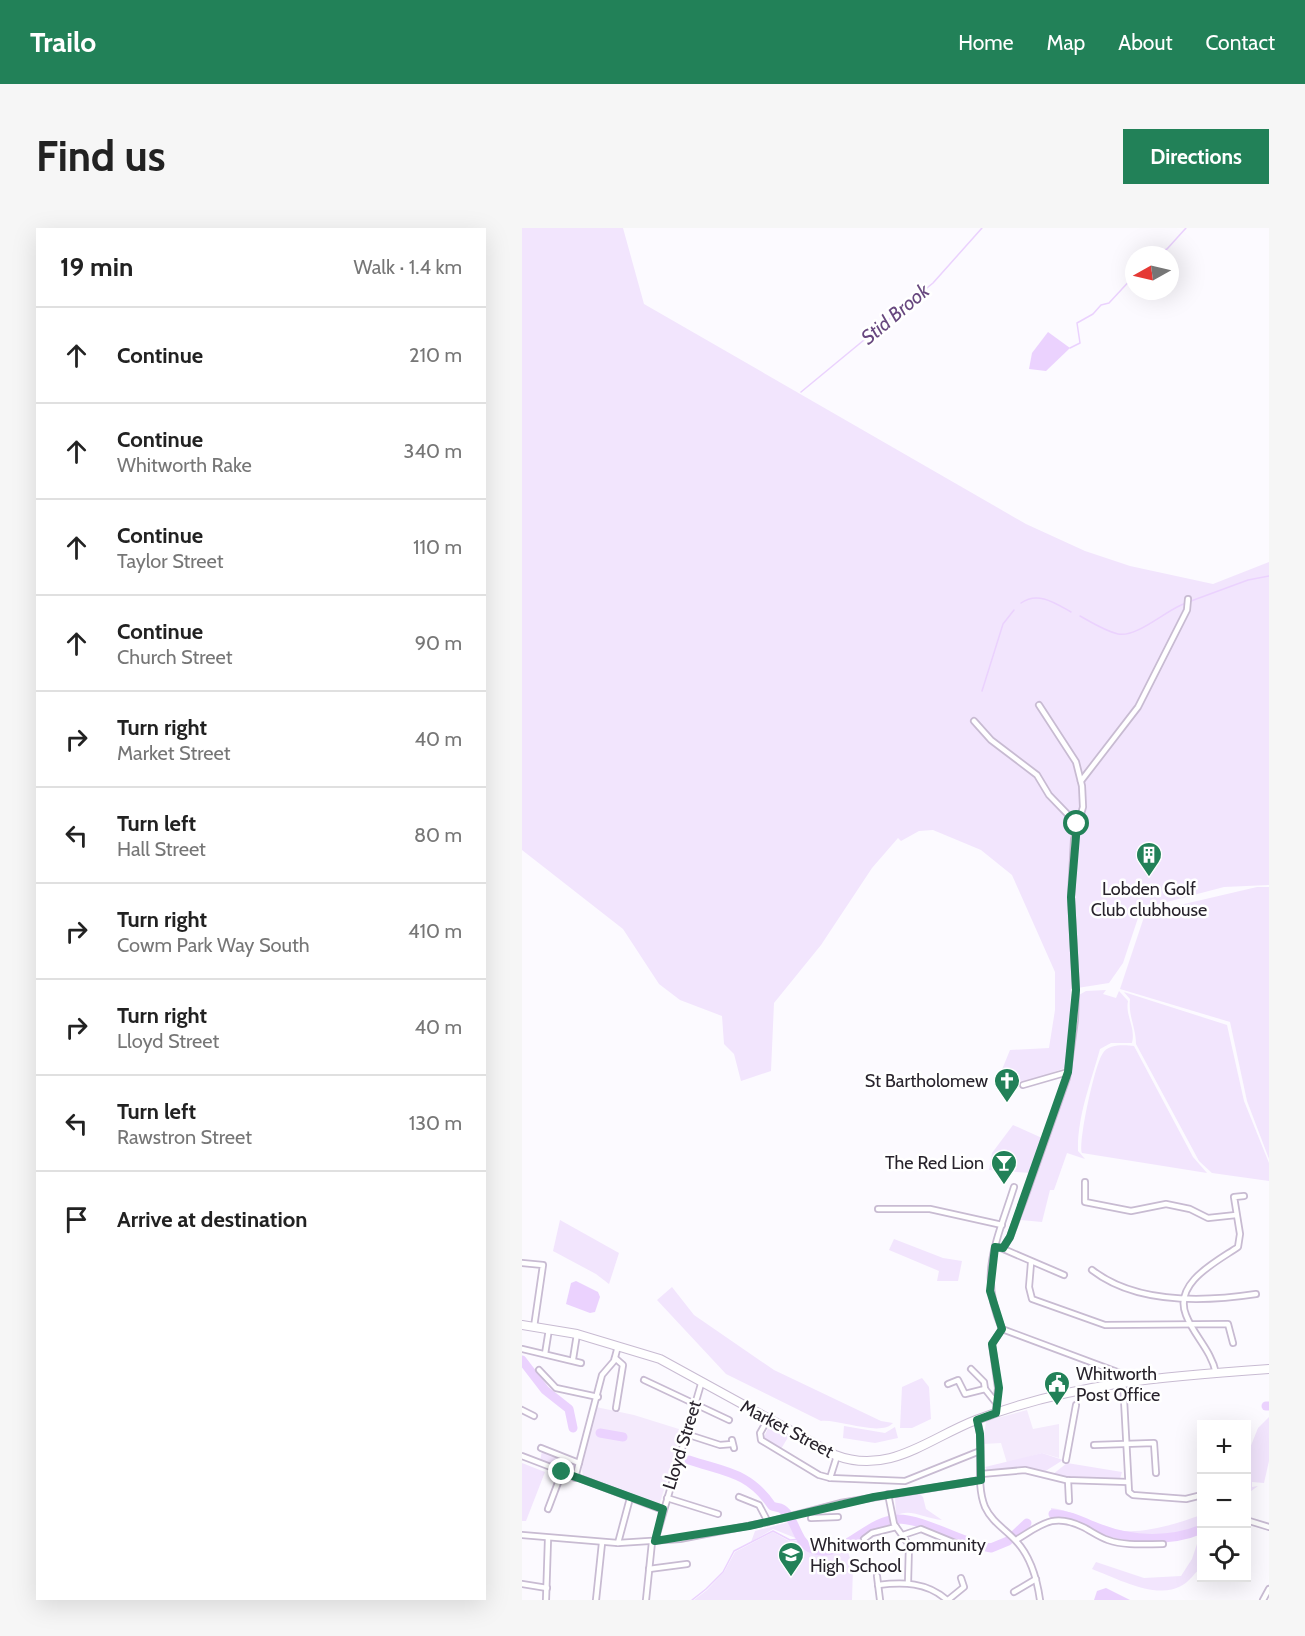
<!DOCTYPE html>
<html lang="en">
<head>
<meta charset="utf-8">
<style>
  body { margin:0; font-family:Cabin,sans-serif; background:#f6f6f6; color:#222 }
  .controls { position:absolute; right:18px; bottom:18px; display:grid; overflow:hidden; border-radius:0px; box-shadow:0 6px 24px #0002 }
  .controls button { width:54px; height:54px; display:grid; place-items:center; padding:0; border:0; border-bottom:2px solid #e0e0e0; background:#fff; color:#222; font:30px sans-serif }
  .compass { position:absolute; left:603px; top:18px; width:54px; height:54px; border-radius:50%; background:#fff; box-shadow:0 6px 24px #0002; rotate:262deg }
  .stop { position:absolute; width:18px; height:18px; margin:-14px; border:4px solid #228158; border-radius:50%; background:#fff }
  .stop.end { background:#228158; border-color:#fff; box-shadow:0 2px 6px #0008 }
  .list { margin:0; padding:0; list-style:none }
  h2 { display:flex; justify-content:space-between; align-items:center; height:78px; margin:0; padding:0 24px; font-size:26px }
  h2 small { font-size:20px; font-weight:400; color:#767676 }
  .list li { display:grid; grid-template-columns:39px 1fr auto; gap:18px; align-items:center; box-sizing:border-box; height:96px; padding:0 24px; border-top:2px solid #e0e0e0 }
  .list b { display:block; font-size:22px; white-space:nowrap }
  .list p { margin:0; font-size:20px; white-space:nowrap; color:#767676 }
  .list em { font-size:20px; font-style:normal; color:#767676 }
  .icon { flex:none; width:33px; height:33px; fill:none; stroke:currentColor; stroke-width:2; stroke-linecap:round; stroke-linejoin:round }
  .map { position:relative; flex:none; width:747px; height:1372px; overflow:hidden; border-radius:0px }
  header { display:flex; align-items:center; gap:36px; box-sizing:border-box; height:84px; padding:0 30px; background:#228158; color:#fff }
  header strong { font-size:28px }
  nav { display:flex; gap:33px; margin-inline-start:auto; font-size:21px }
  .intro { display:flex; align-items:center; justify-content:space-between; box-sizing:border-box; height:144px; padding:0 36px }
  h1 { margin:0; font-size:42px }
  .button { padding:15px 27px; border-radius:0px; background:#228158; color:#fff; font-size:21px; font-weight:700 }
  main { display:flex; gap:36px; padding:0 36px }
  aside { flex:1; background:#fff; border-radius:0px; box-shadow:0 6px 24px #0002 }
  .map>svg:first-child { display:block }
  .built { fill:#f4eafc }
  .green { fill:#f2e5fd }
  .water { fill:#ebd2fe }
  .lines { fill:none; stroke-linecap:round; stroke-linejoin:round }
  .stream { stroke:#ebd2fe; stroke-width:1.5 }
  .river { stroke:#ebd2fe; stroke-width:9 }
  .minor-casing { stroke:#c8bbd2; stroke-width:8 }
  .primary-casing { stroke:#c8bbd2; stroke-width:10 }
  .minor { stroke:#fff; stroke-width:4.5 }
  .primary { stroke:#fff; stroke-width:8 }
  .route { stroke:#228158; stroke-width:8 }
  .labels { text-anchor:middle; stroke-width:5; stroke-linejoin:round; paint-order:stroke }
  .poi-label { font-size:18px; fill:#28232c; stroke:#fff; text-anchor:end }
  .street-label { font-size:18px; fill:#28232c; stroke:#fff }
  .water-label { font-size:20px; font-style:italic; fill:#68487f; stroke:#fff }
</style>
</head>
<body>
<header>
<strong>Trailo</strong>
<nav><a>Home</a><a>Map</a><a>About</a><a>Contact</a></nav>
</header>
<div class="intro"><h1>Find us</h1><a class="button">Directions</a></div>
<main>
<aside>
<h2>19 min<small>Walk · 1.4 km</small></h2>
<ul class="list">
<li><svg class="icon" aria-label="ahead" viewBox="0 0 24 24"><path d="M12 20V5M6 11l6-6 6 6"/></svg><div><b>Continue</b></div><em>210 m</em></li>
<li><svg class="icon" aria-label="ahead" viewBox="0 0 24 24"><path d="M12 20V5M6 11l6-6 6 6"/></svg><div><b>Continue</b><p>Whitworth Rake</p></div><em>340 m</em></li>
<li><svg class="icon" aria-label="ahead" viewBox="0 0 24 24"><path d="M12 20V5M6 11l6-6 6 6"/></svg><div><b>Continue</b><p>Taylor Street</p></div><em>110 m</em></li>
<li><svg class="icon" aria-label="ahead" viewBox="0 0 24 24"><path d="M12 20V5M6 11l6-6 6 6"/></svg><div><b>Continue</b><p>Church Street</p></div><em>90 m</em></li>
<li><svg class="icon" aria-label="right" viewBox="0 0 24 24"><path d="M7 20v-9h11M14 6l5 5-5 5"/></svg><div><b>Turn right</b><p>Market Street</p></div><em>40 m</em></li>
<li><svg class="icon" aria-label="left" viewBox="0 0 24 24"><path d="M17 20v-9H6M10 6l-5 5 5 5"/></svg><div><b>Turn left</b><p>Hall Street</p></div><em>80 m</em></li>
<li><svg class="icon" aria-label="right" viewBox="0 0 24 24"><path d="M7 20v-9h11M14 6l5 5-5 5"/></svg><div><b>Turn right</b><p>Cowm Park Way South</p></div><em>410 m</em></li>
<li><svg class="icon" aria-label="right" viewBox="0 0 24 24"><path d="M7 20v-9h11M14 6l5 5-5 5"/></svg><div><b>Turn right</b><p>Lloyd Street</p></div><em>40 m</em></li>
<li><svg class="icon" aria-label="left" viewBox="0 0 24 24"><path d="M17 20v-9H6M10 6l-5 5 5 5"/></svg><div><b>Turn left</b><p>Rawstron Street</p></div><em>130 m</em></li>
<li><svg class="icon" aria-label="arrive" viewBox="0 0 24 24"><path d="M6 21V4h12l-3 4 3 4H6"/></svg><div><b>Arrive at destination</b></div></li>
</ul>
</aside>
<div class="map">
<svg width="747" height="1372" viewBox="0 0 747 1372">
  <rect width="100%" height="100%" fill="#fcfaff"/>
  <g class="built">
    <path d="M74,1179L112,1187L160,1202L137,1278L61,1248L59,1237Z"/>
    <path d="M505,1182L511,1201L537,1196V1230L520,1225L485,1235L479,1215L461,1216L464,1193Z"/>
  </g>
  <g class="green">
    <path d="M0,0H101L122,76L504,296L563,323L608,338L691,356L747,334V657L702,659L622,680L618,684L601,735L587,755L549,761L547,821L543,840L501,855L479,844L488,822L527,820L533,782V744L490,647L459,622L411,602L397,603L379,613L376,610L350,640L299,717L252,775L249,843L219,853L212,826L202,816L200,788L158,772L137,756L101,701L0,622Z"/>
    <path d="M735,659H747V931L725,873L708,794L598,761L622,689L628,684Z"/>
    <path d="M584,762L581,766L594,770L597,763L606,773C603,788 614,799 610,815H589L578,821C569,854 555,889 556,923L563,931L545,925L532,962H528L520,994L499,992C523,918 550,845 557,767L564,763Z"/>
    <path d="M602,764L705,797L722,873L747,935V953L690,945L677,933L614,816C614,800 606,787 608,771Z"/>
    <path d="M612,818L671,929L685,945L560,925C556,914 573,835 581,825C587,816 602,817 612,818Z"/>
    <path d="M491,897L520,910L509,945L467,942L470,925Z"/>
    <path d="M38,992L97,1025L87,1056L74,1046L31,1023Z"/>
    <path d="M372,1011L421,1030L440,1033L436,1053H415L417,1043L367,1022Z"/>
    <path d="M150,1059L172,1087L252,1142L359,1193L371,1195C359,1209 317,1191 299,1193L204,1146L135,1072Z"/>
    <path d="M400,1150L407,1159L409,1191L390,1200H378L380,1159Z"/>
    <path d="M747,1189V1233L742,1255L730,1254V1259L736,1258L725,1266V1220H728L736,1200Z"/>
    <path d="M248,1196L268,1206L259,1221L241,1211Z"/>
    <path d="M322,1198L363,1205L373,1199L376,1210L353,1215L321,1210Z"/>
    <path d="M20,1223L54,1236L51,1246L18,1233Z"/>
    <path d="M520,1225L541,1232L522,1244L496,1239L466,1243L463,1239Z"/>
    <path d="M0,1235L23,1244L4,1293H0Z"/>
    <path d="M545,1235L600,1244L598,1251H551L530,1247Z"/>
    <path d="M397,1265L401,1269L404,1281L420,1292C405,1291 386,1279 374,1288L373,1269Z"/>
    <path d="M529,1280C549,1282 563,1292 582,1299C611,1310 651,1297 679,1287V1299L646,1308L602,1307L579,1300L554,1287L529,1284Z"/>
    <path d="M267,1294L276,1311L251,1301L229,1314L233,1303Z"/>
    <path d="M251,1304L267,1313H278C294,1328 311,1327 330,1317L326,1324L331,1339L330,1372H172L185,1362L202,1344L213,1324Z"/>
    <path d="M679,1304V1339C673,1345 667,1354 659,1358C634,1372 594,1350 570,1341L574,1334L622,1350L659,1348L670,1331Z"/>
  </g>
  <g class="water">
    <path d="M526,104L548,120L524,143L507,141L510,125Z"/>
    <path d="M54,1053L76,1064L78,1069L73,1084L68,1085L44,1076L49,1055Z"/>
    <path d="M584,1360L608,1372H572L575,1363Z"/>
  </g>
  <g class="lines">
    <g class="stream">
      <path d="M631,27L645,21L664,0"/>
      <path d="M548,120L558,115L555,95L571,86L579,77L587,75L612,48"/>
      <path d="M279,164L411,55L460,0"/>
      <path d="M669,373L726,352L747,348"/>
      <path d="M499,375C516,363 533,375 549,384"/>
      <path d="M558,388C569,394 583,403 596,406C615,410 645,381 664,375"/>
      <path d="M460,463L481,396L492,382"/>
      <path d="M170,1372L184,1361L201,1344L212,1323L251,1303L268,1312L279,1311"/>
    </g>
    <g class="river">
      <path d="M0,1132L23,1162L47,1181L51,1200"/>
      <path d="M744,1178H747"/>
      <path d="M78,1205L101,1209"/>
      <path d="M167,1232C203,1244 227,1244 250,1278C252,1279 255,1279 258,1280C273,1286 273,1312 288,1320C319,1335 343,1292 376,1291C402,1291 441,1315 469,1320L486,1313L505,1295"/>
      <path d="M531,1286C554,1288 559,1294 579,1301C610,1313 649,1314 680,1301"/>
    </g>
    <defs>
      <g id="minor">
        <path d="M452,493L469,512L515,547L527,567L555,596"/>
        <path d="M559,553L616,479L665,382L666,371"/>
        <path d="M501,857L546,844"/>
        <path d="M563,954V974L609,983L644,976L668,981L686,990L714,987"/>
        <path d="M356,981H408L480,997"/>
        <path d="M479,1020L542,1047"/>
        <path d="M481,1020L488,1009L503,969L545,850L553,792L554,762L549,669L552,611L561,579L560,558L554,534L517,477"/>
        <path d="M0,1035L21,1037L12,1099"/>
        <path d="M509,1035L507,1059L510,1071L583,1097L706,1096L711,1115"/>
        <path d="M570,1042C614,1076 681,1074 734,1066"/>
        <path d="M480,1101L598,1145L601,1153L607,1264L611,1267L664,1271L680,1267"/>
        <path d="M480,1101C456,1046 475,1013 492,959"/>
        <path d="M0,1121L59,1135"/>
        <path d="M23,1126L27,1101"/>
        <path d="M93,1130L101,1137L94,1180"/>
        <path d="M51,1131L55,1106"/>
        <path d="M449,1141L462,1154L463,1161"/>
        <path d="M17,1142L34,1160L76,1169"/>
        <path d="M694,1145C689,1122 672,1108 664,1087C651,1055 694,1034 716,1019L718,1006L712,969L722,968"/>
        <path d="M122,1152L207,1192"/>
        <path d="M426,1156L436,1152L443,1166L463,1161L475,1176"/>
        <path d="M0,1182L12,1188"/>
        <path d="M474,1184L476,1160L470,1116L480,1101"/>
        <path d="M246,1191L238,1205L239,1212L297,1247L308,1250L383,1253L458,1223"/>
        <path d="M455,1192C464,1219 452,1252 463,1279C470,1294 483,1301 494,1313C509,1329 515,1351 518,1372"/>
        <path d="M164,1206L198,1217L210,1216"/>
        <path d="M210,1212L212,1220"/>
        <path d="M572,1217L632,1215L634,1245"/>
        <path d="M19,1220L57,1235"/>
        <path d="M0,1228L141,1282"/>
        <path d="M544,1232L554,1177"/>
        <path d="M459,1246L503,1242L544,1252L606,1254"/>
        <path d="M53,1250L80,1147L92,1133L96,1118"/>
        <path d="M308,1250L315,1228"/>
        <path d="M546,1252L547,1273"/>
        <path d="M366,1266L372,1296L387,1317L386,1355"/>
        <path d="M217,1269L237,1277L246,1294"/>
        <path d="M145,1270L196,1286"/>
        <path d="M26,1281L40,1244"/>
        <path d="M289,1290L316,1289"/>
        <path d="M724,1292L747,1299"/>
        <path d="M0,1307L96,1315L158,1311L246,1294L318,1275L459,1252"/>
        <path d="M381,1307L399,1301L438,1317"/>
        <path d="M342,1311L350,1305L374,1299"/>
        <path d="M494,1312C519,1297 531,1284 561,1299C569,1303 577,1309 586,1312C603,1318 623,1316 641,1316"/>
        <path d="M133,1313L179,1156"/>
        <path d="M96,1315L108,1270"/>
        <path d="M127,1341L165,1336"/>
        <path d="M355,1348L358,1372"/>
        <path d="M0,1356L25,1360"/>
        <path d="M356,1357C381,1354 405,1354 425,1372"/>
        <path d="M492,1364L514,1351"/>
        <path d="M24,1372L26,1311"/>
        <path d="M74,1372L80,1315"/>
        <path d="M124,1372L130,1314"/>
        <path d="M426,1372L442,1359L439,1350"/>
        <path d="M741,1372L747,1361"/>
      </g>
      <path id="primary" d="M0,1097L55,1106L138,1131L313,1227C367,1248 407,1210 454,1192C549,1155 647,1148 747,1141"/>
    </defs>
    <use href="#minor" class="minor-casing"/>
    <use href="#primary" class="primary-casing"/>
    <use href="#minor" class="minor"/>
    <use href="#primary" class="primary"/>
  </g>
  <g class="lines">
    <path class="route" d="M40,1244L141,1281L133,1313L227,1298L352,1269L459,1252L458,1206L455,1192L474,1185L477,1160L470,1116L480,1101L468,1063L473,1019L481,1020L488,1009L546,844L554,762L549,669L555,596"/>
  </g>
  <defs>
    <symbol id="building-pin" viewBox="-11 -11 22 30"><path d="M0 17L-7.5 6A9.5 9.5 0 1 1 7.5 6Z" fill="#228158" stroke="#fff"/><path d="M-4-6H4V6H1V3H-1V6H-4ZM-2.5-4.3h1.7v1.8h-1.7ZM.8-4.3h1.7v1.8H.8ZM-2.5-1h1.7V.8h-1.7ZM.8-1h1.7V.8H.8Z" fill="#fff"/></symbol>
    <symbol id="church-pin" viewBox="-11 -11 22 30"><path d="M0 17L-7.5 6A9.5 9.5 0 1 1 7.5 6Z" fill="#228158" stroke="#fff"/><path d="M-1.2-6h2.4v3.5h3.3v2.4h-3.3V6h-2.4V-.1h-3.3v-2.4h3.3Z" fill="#fff"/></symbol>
    <symbol id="bar-pin" viewBox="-11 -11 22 30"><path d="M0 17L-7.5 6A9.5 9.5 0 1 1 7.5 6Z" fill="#228158" stroke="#fff"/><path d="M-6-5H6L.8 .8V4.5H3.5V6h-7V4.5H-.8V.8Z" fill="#fff"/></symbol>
    <symbol id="civic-pin" viewBox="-11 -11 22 30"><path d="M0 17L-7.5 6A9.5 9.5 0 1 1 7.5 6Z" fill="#228158" stroke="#fff"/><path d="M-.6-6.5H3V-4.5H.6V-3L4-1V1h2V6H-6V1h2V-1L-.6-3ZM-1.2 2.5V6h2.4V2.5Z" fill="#fff"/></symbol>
    <symbol id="school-pin" viewBox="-11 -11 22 30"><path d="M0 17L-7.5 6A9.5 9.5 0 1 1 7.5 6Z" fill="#228158" stroke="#fff"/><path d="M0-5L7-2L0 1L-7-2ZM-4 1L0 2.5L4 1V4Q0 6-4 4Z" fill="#fff"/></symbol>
  </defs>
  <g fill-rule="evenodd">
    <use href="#building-pin" x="612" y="612" width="30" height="40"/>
    <use href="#church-pin" x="470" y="838" width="30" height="40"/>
    <use href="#bar-pin" x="467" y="920" width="30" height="40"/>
    <use href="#civic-pin" x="520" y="1141" width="30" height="40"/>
    <use href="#school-pin" x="254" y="1312" width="30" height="40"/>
  </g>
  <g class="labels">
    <g class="poi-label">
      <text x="627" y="667" text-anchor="middle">Lobden Golf<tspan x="627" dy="21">Club clubhouse</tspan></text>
      <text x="466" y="859">St Bartholomew</text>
      <text x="462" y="941">The Red Lion</text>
      <text x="554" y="1152" text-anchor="start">Whitworth<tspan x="554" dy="21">Post Office</tspan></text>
      <text x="288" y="1323" text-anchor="start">Whitworth Community<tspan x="288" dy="21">High School</tspan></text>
    </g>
    <g class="street-label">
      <text transform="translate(265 1201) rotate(28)" y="6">Market Street</text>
      <text transform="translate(160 1217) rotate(-73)" y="6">Lloyd Street</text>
    </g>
    <g class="water-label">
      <text transform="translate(373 86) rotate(-40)" y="7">Stid Brook</text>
    </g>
  </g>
</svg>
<div class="controls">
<button>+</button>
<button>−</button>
<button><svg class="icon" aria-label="locate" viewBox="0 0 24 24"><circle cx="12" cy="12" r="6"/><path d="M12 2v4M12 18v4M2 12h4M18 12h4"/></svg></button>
</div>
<svg class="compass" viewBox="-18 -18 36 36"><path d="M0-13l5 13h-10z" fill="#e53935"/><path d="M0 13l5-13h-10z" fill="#767676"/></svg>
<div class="stop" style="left:555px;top:596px"></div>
<div class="stop end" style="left:40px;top:1244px"></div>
</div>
</main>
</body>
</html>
